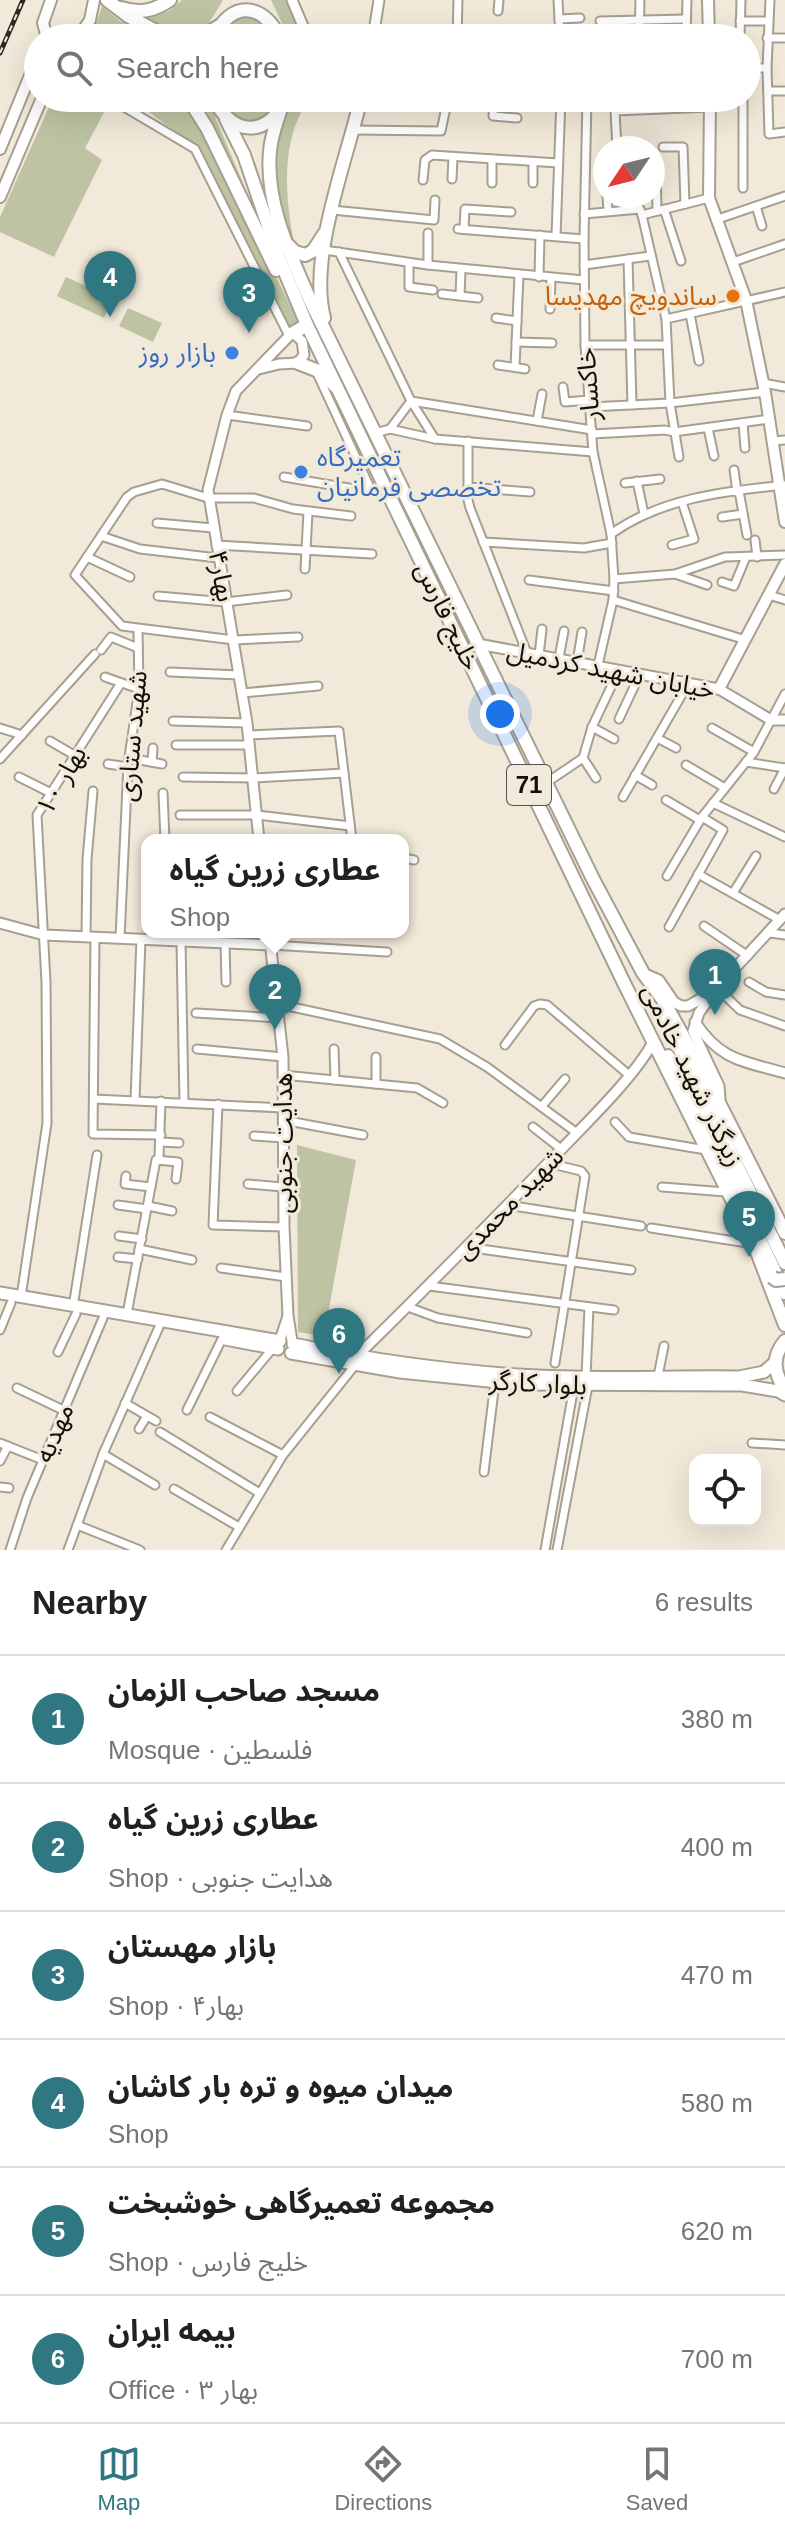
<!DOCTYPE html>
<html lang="en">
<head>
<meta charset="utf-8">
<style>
  body { margin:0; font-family:Arial,"Noto Sans Arabic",sans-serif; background:#f6f6f6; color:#202124 }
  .controls { position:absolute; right:24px; bottom:24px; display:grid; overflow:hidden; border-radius:16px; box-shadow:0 8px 32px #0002 }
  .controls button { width:72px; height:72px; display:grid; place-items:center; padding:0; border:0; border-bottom:2px solid #e0e0e0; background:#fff; color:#202124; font:40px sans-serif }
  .compass { position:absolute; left:593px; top:136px; width:72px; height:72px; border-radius:50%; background:#fff; box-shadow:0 8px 32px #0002; rotate:235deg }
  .you { position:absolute; left:500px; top:714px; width:28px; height:28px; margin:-20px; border:6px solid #fff; border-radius:50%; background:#1a73e8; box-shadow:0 0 0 12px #1a73e833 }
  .badge { display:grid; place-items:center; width:52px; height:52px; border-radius:50%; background:#2f7781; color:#fff; font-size:26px; font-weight:700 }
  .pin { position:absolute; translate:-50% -66px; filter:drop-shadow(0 2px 4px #0008) }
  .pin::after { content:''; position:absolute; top:42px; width:28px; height:24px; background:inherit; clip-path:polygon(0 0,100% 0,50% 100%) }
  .popup { position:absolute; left:141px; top:834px; width:268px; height:104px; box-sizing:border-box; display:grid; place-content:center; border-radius:16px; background:#fff; filter:drop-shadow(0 2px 6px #0005); font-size:26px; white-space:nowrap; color:#757577 }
  .popup b { font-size:30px; color:#202124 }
  .popup::after { content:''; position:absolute; left:50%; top:100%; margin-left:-16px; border:16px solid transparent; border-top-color:#fff }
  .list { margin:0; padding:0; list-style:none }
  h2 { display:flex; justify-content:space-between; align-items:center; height:104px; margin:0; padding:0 32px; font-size:34px }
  h2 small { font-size:26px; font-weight:400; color:#757577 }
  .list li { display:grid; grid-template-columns:52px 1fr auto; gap:24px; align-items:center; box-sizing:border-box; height:128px; padding:0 32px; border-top:2px solid #e0e0e0 }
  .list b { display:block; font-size:30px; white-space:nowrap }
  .list p { margin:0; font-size:26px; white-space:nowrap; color:#757577 }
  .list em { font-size:26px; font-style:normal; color:#757577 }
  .icon { flex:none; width:44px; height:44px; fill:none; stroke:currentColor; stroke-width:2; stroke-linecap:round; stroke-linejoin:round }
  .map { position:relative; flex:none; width:785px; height:1550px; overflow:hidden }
  .search { position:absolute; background:#fff; box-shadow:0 8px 32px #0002; left:24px; right:24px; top:24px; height:88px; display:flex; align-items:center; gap:20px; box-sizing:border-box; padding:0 28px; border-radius:44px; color:#757577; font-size:30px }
  .sheet { height:872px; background:#fff }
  nav { display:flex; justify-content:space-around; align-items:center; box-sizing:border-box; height:112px; border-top:2px solid #e0e0e0; background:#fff; font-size:22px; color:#757577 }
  nav a { display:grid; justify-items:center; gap:4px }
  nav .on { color:#2f7781 }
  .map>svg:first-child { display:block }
  .green { fill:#bec4a3 }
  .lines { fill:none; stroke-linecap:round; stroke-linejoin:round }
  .minor-casing { stroke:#a79f90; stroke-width:11 }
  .tertiary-casing { stroke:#a79f90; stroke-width:13 }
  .secondary-casing { stroke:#a79f90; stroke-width:14 }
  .primary-casing { stroke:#a79f90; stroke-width:15 }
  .trunk-casing { stroke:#a79f90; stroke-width:16 }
  .minor { stroke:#fff; stroke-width:7 }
  .tertiary { stroke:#fff; stroke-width:9 }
  .secondary { stroke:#fff; stroke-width:10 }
  .primary { stroke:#fff; stroke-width:11 }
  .trunk { stroke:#fff; stroke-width:12 }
  .rail-casing { stroke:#2e2a23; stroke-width:5 }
  .rail { stroke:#f1e9d9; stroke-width:2; stroke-dasharray:6; stroke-linecap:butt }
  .trunk-bridge-casing { stroke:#a79f90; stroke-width:16; stroke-linecap:butt }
  .trunk-bridge { stroke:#fff; stroke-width:12 }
  .food-dot { fill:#e8710a; stroke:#f1e9d9; stroke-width:3 }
  .shop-dot { fill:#3f7fe0; stroke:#f1e9d9; stroke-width:3 }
  .labels { text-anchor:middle; stroke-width:6; stroke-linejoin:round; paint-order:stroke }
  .shield { fill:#f1e9d9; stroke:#565148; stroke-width:2 }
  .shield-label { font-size:24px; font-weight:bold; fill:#13100a }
  .food-label { font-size:26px; fill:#c56008; stroke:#f1e9d9; text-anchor:end }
  .shop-label { font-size:26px; fill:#366cbe; stroke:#f1e9d9; text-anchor:end }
  .street-label { font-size:26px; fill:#13100a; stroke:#f1e9d9 }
</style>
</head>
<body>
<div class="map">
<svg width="785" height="1550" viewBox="0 0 785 1550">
  <rect width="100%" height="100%" fill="#f1e9d9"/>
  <g class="green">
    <path d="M182,0H223C197,44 194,44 148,24V19L169,11Z"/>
    <path d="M271,0H288L305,38H289Z"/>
    <path d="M102,6L120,21L158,38L117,26L95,27Z"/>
    <path d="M251,15L266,24L273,38H220C228,23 234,17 251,15Z"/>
    <path d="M53,98H96L108,105L85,148L102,160L54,257L0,232V217Z"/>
    <path d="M139,98H183L209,141L300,325L289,332L196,147L142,107Z"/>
    <path d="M194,98H207L273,254Z"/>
    <path d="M221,98H279C266,131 235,127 221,98Z"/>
    <path d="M295,98H310C279,140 285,199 295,247C276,190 266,153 295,98Z"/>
    <path d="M66,277L113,298L104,318L57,296Z"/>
    <path d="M128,308L162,323L153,342L119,326Z"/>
    <path d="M297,1145L356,1160L324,1336L298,1332Z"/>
  </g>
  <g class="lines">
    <defs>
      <g id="minor">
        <path d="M558,0L560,38"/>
        <path d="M770,0L767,68L769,134L785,132"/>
        <path d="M498,11L499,0"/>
        <path d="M559,19L580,18"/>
        <path d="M600,21L686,19"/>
        <path d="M740,21H768"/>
        <path d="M457,32L484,35"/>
        <path d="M457,38L458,0"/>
        <path d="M639,38L640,0"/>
        <path d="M686,38L687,0"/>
        <path d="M740,38L741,0"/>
        <path d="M767,38H785"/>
        <path d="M747,68H767"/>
        <path d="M768,91H785"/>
        <path d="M109,98L195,149L289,336"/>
        <path d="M494,98L493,116L517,118"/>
        <path d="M587,98L584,239L585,345L593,452L611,534L614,579L613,600L598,665"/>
        <path d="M743,98V188"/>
        <path d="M354,130L441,131L448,98"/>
        <path d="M663,147H683L685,204"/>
        <path d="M617,148L615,111L710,107"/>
        <path d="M533,162V183"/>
        <path d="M653,163H656L657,211"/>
        <path d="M452,179L453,157"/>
        <path d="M423,180L425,160L432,155L558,163"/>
        <path d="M492,183V159"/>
        <path d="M607,196L608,211"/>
        <path d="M756,206L762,226"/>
        <path d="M664,209L681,261"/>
        <path d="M332,210L434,220L435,200"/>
        <path d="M584,214L640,209L642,215"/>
        <path d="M642,215L666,319L670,403L679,457"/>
        <path d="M642,215L709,198"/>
        <path d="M718,219L785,196"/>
        <path d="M458,229L584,239"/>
        <path d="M464,229L465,209L511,212"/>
        <path d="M428,233V265"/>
        <path d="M556,236L561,98"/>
        <path d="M324,250L428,265L584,280"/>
        <path d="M339,252L411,401L435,439"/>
        <path d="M628,259L632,405"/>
        <path d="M733,262L785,244"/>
        <path d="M409,263V287L433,290"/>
        <path d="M584,265L650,256"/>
        <path d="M539,277L540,235"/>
        <path d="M442,294L478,298"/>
        <path d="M460,296L461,269"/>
        <path d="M550,309L551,278"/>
        <path d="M690,314L699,361"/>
        <path d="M496,318L517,321"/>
        <path d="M666,319L785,292"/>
        <path d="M516,342L552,343"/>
        <path d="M585,345H667"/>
        <path d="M498,365L525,369"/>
        <path d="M515,367L519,275"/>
        <path d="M316,371L372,492"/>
        <path d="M763,383L785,387"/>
        <path d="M563,387L565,402L590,400"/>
        <path d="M590,407L670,403L765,392"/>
        <path d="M227,415L307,426"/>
        <path d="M537,421L542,394"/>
        <path d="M743,423L745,448"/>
        <path d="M708,428L714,456"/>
        <path d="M390,429L411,401L592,430"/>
        <path d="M375,433L390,429L435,439L593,452"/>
        <path d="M592,434L665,430L674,432L769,419"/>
        <path d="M468,441V500L470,508L527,653"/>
        <path d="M773,441L785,440"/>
        <path d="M734,470L737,492"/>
        <path d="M284,477L372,492L387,488"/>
        <path d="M637,481L644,514"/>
        <path d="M625,483L660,479"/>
        <path d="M468,487L530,492"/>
        <path d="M739,491L747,535"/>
        <path d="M722,517L743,514"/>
        <path d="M157,523L213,528"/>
        <path d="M611,534C661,498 725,491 785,485"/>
        <path d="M101,536L140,549L218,558"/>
        <path d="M755,540L757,557"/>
        <path d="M483,542L584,548L612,543"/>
        <path d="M216,545L372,554"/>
        <path d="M672,545L694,539L682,502"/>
        <path d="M87,557L130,577"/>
        <path d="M305,569L308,512"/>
        <path d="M675,574L707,585"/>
        <path d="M614,579L675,574L725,557L785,555"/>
        <path d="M529,580L614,591"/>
        <path d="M722,582L734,586L746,557"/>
        <path d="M769,595L785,600"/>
        <path d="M158,596L226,602L287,595"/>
        <path d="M613,600L746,640"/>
        <path d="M298,637L234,640L122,626L75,575L127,497L134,492L162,484L208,498H254L293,509L351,516"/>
        <path d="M101,650L111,637L138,648"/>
        <path d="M539,655L542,629"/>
        <path d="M559,658L564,631"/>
        <path d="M577,662L582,632"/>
        <path d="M170,672L239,675"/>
        <path d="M105,677L139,689"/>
        <path d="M242,693L318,686"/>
        <path d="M619,719L640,674"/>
        <path d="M173,721L247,723"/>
        <path d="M592,727L614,739"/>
        <path d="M0,728L22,735"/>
        <path d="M712,728L754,752"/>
        <path d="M249,735L339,731L352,840"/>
        <path d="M657,738L676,748"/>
        <path d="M50,741L74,755"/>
        <path d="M176,745H250"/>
        <path d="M129,758L162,764"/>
        <path d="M583,758L596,778"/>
        <path d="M0,759L95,654"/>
        <path d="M152,762L153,748"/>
        <path d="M746,762L785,768"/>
        <path d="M108,764L128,767"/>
        <path d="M686,765L725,788"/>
        <path d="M635,775L652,785"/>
        <path d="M19,777L49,792"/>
        <path d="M183,777L254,778L344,773"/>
        <path d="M546,783L583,758L592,727L619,670"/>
        <path d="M774,789L785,768"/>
        <path d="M163,793L165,840"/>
        <path d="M623,797L688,684"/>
        <path d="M666,800L700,820"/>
        <path d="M713,803L785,837"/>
        <path d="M180,815H257L350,826"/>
        <path d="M403,858L414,860"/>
        <path d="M698,874L780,920"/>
        <path d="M667,876L702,817L754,752L785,694"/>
        <path d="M733,893L756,856"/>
        <path d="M704,926L748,956"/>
        <path d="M669,927L723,830L702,817"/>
        <path d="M770,933L785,935"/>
        <path d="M86,937L87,859L93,791"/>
        <path d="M95,937L93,1134L161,1135"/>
        <path d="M120,938L128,764L139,689L138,630"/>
        <path d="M181,941L184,1102"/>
        <path d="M225,943L226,982"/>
        <path d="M271,945L387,952"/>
        <path d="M749,982L766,992L785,995"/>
        <path d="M717,988L740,1010L785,1026"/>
        <path d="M278,1004L440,1039L487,1067L577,1133"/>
        <path d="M196,1013L279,1018"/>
        <path d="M505,1045L534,1006L540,1004L547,1005L629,1075"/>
        <path d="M197,1049L283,1057"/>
        <path d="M334,1049L335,1080"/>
        <path d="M283,1075L417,1088L443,1103"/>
        <path d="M376,1084V1057"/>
        <path d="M94,1099L283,1108"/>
        <path d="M135,1100L141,939"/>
        <path d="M218,1104L213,1225L284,1227"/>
        <path d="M542,1106L565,1079"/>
        <path d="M283,1120L363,1135"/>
        <path d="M615,1122L629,1137L706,1150"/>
        <path d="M533,1127L561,1149"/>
        <path d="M254,1136L283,1138"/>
        <path d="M161,1142L179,1143"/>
        <path d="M159,1157L161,1101"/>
        <path d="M548,1163L581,1171L585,1176L555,1363"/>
        <path d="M126,1176L125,1184L151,1187"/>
        <path d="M248,1184L283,1187"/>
        <path d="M662,1187L726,1192"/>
        <path d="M118,1205L147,1209"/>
        <path d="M507,1205L641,1226"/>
        <path d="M148,1206L172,1211"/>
        <path d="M651,1228L754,1244"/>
        <path d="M119,1236L142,1239"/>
        <path d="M466,1247L631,1270"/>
        <path d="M139,1249L192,1260"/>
        <path d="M118,1257L138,1259"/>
        <path d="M221,1268L286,1277"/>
        <path d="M429,1286L614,1310"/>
        <path d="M21,1297L47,1123L46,982L37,815L121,683"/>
        <path d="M73,1307L97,1155"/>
        <path d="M408,1307L438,1318L527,1333"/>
        <path d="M127,1314L156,1160L178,1162L176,1179"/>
        <path d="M0,1330L11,1303"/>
        <path d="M58,1352L76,1314"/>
        <path d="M658,1376L664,1346"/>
        <path d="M586,1377L589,1307"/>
        <path d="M17,1388L63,1410"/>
        <path d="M237,1391L273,1348"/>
        <path d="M125,1403L156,1421"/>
        <path d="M187,1410L222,1339"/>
        <path d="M210,1417L283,1455"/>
        <path d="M139,1429L147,1416"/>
        <path d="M160,1432L258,1492"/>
        <path d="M0,1443L43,1460"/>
        <path d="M752,1443L785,1445"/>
        <path d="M103,1454L155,1485"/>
        <path d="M0,1461L8,1446"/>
        <path d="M484,1472L495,1382"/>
        <path d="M0,1487L9,1488"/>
        <path d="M174,1489L239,1527"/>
        <path d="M77,1525L140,1550"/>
        <path d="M10,1550L27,1498L103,1318"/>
        <path d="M68,1550L103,1454L159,1327"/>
        <path d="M226,1550L283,1455L356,1364"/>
        <path d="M545,1550L574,1386"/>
        <path d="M557,1550L588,1386"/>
      </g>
      <g id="tertiary">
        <path d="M292,0L308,38"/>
        <path d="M373,38L379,0"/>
        <path d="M259,369L279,364L298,363L304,355L302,341L293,333L289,336L236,391L227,415L208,490L247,723L259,840"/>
        <path d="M478,644L719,689L771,720H785"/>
        <path d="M0,923L44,935L271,945"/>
        <path d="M269,932L283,1057L284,1227L288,1316L292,1341"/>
        <path d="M643,973L659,980L674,1002L681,1006H688L711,993"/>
        <path d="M695,1022C721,1061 743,1061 785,1073"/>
        <path d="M720,1099L719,1086L693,1031L699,1013L714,991L785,914"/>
        <path d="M280,1340L288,1316"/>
        <path d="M357,1356C424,1291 489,1224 554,1157C583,1126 634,1078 653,1042"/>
      </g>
      <g id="secondary">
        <path d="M708,0L709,38"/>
        <path d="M47,38L43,23L51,0"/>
        <path d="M78,38L90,20L94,0"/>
        <path d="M710,98L709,198L746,300L765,392L785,522"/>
        <path d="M0,149L38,56"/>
        <path d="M0,197L42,98"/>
        <path d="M719,689L785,564"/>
      </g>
      <g id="primary">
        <path d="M0,1293L280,1341"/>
        <path d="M225,1339L278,1349"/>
        <path d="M293,1344C368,1359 442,1370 518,1375C591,1380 665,1376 739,1377L764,1372L775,1362"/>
        <path d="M291,1353L400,1372L517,1384L742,1385L778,1391L785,1395"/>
      </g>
      <g id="trunk">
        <path d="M107,0L128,16L169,38"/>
        <path d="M121,8C140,14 154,11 170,0"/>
        <path d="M80,38L97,35L120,38"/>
        <path d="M200,38L219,26"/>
        <path d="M214,38C230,0 263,2 280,38"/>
        <path d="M188,98L207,128L276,270"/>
        <path d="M214,98C231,137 269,138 286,98"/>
        <path d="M281,108C277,122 271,136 270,151C265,203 290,254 310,300L593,879L643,973L663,1000L708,1081L785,1233"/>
        <path d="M226,119L244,155L279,258L307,325L624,983L754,1244L785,1325"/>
        <path d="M288,245L295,252L305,255L313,251L324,234"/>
        <path d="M324,318C308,257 347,159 361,98"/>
        <path d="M293,333L307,325"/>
        <path d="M298,363L321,372L335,386"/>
        <path d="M661,1011L785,1263"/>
        <path d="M668,1056L700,1112L785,1293"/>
        <path d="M785,1341C771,1357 774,1373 785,1390"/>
      </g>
    </defs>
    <use href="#minor" class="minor-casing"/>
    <use href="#tertiary" class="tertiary-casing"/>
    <use href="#secondary" class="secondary-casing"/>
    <use href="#primary" class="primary-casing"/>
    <use href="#trunk" class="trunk-casing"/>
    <use href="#minor" class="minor"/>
    <use href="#tertiary" class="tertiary"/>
    <use href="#secondary" class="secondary"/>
    <use href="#primary" class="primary"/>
    <use href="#trunk" class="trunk"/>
    <defs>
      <path id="rail" d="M0,53L23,0"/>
    </defs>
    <use href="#rail" class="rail-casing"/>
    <use href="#rail" class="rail"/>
    <defs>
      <path id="trunk-bridge" d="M772,1277L776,1280L785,1279"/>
    </defs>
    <use href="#trunk-bridge" class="trunk-bridge-casing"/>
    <use href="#trunk-bridge" class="trunk-bridge"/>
  </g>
  <circle class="food-dot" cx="733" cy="296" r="8"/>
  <g class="shop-dot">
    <circle cx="232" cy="353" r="8"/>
    <circle cx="301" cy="472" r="8"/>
  </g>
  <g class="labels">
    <rect class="shield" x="507" y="765" width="44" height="40" rx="6"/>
    <g class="shield-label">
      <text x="529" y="793">71</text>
    </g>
    <g class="food-label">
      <text x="717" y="305">ساندویچ مهدیسا</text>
    </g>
    <g class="shop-label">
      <text x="216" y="362">بازار روز</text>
      <text x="317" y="466" text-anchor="start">تعمیرگاه<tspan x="317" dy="30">تخصصی فرمانیان</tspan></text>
    </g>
    <g class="street-label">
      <text transform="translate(588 384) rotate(-94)" y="9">خاکسار</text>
      <text transform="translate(222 576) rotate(80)" y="9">بهار۴</text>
      <text transform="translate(448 616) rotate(64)" y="9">خلیج فارس</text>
      <text transform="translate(611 670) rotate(11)" y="9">خیابان شهید کردمیل</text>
      <text transform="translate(132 736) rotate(-85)" y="9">شهید ستاری</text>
      <text transform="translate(61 780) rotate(-60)" y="9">بهار ۱۰</text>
      <text transform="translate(693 1075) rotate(64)" y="9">زیرگذر شهید خادمی</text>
      <text transform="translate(283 1143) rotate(-90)" y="9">هدایت جنوبی</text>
      <text transform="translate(509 1203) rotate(-46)" y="9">شهید محمدی</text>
      <text transform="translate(538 1383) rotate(3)" y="9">بلوار کارگر</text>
      <text transform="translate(54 1433) rotate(-67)" y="9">مهدیه</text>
    </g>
  </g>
</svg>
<div class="controls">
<button><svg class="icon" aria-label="locate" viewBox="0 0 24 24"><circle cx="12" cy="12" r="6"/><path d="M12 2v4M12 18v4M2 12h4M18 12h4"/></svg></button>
</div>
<svg class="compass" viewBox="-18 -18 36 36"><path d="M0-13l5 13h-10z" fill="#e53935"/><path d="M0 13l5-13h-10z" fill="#757577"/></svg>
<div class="you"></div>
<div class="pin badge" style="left:715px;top:1015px">1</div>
<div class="pin badge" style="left:275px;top:1030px">2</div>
<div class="popup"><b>عطاری زرین گیاه</b>Shop</div>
<div class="pin badge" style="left:249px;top:333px">3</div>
<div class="pin badge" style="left:110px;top:317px">4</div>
<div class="pin badge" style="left:749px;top:1257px">5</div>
<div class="pin badge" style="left:339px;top:1374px">6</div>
<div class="search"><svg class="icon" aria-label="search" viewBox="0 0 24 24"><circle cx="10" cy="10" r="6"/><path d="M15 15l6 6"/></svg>Search here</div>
</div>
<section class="sheet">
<h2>Nearby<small>6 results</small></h2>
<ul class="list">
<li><span class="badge">1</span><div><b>مسجد صاحب الزمان</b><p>Mosque · فلسطین</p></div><em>380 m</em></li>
<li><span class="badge">2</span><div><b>عطاری زرین گیاه</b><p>Shop · هدایت جنوبی</p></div><em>400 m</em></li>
<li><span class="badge">3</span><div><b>بازار مهستان</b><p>Shop · بهار۴</p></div><em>470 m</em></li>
<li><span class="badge">4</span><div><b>میدان میوه و تره بار کاشان</b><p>Shop</p></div><em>580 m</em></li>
<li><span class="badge">5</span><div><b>مجموعه تعمیرگاهی خوشبخت</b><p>Shop · خلیج فارس</p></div><em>620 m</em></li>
<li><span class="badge">6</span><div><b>بیمه ایران</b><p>Office · بهار ۳</p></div><em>700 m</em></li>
</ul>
</section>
<nav>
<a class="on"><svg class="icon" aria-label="map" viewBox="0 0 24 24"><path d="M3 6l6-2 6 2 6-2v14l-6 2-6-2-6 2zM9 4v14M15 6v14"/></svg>Map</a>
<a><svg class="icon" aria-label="directions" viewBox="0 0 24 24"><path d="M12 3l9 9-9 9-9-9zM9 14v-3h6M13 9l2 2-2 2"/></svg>Directions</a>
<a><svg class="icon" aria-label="saved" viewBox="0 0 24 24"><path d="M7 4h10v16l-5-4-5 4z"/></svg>Saved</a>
</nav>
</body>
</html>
